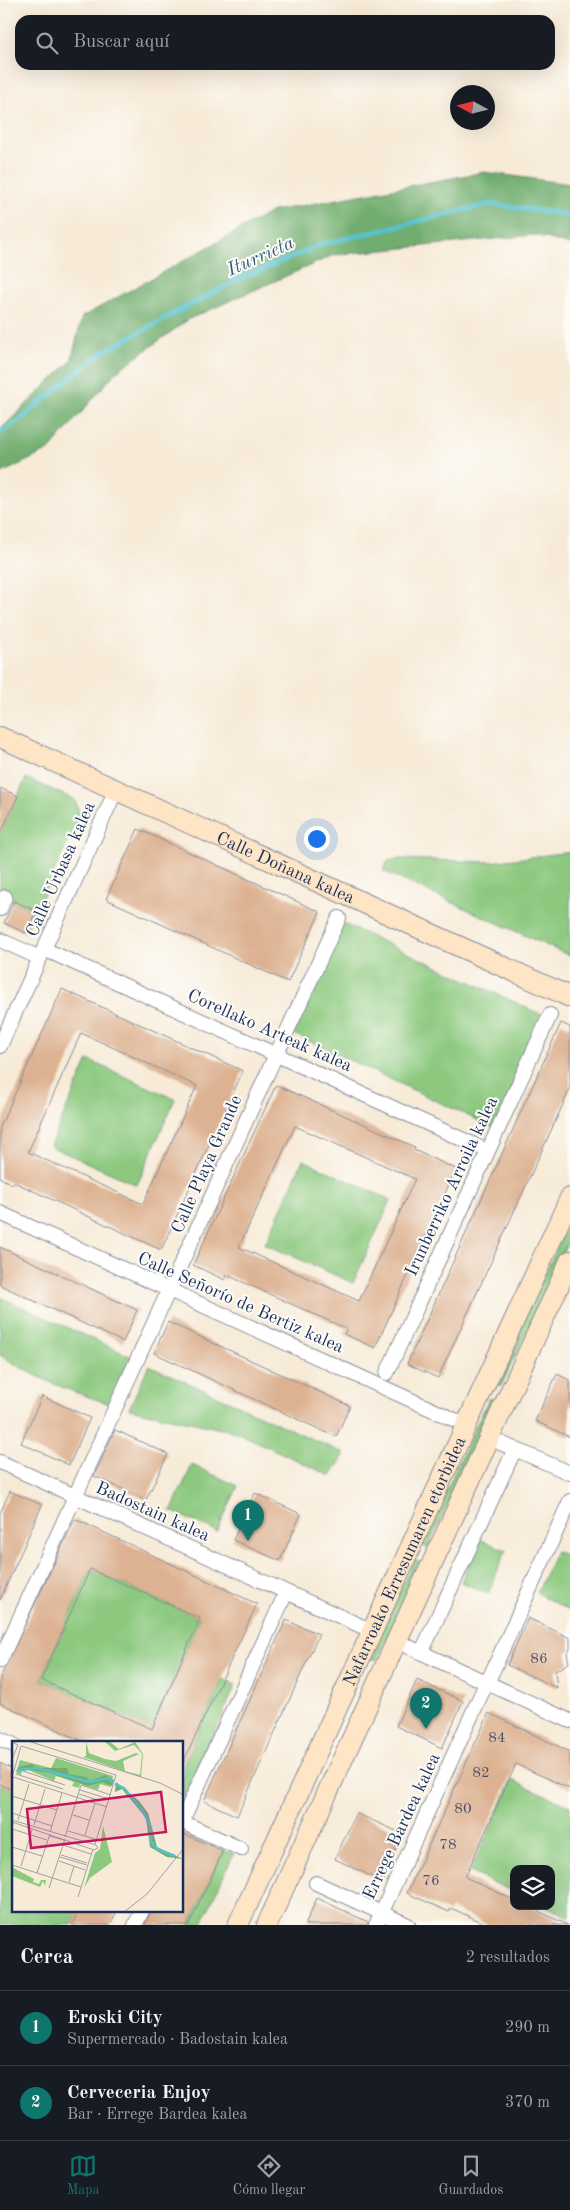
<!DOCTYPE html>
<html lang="es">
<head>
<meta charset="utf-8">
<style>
  body { margin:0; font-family:"Old Standard TT",serif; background:#242831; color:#f1f3f6 }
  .controls { position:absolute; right:15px; bottom:15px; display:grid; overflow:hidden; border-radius:10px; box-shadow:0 5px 20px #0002 }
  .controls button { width:45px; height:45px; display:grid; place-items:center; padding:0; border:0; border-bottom:1px solid #363941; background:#171b24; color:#f1f3f6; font:25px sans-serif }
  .compass { position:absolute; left:450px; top:85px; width:45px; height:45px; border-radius:50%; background:#171b24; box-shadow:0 5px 20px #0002; rotate:277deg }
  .you { position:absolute; left:316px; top:838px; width:18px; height:18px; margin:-12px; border:4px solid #fff; border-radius:50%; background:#1a73e8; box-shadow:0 0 0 8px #1a73e833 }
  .badge { display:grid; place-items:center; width:32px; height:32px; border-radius:50%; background:#0f766e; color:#fff; font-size:16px; font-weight:700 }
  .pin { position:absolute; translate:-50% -41px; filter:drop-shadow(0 1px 2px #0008) }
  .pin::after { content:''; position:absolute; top:26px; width:18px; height:15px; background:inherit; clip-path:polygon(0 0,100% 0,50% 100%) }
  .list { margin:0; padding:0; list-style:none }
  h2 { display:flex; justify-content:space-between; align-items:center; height:65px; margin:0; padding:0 20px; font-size:21px }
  h2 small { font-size:16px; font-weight:400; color:#9ea1a6 }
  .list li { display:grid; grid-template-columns:32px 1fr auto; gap:15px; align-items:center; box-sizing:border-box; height:75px; padding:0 20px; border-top:1px solid #363941 }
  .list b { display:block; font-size:19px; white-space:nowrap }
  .list p { margin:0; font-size:16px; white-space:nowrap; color:#9ea1a6 }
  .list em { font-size:16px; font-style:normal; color:#9ea1a6 }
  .icon { flex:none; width:28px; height:28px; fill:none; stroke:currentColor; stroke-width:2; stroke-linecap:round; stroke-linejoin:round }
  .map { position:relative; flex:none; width:570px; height:1925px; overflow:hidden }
  .search { position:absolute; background:#171b24; box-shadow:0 5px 20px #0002; left:15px; right:15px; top:15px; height:55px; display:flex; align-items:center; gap:12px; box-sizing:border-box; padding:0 18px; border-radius:15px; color:#9ea1a6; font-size:19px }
  .sheet { height:215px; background:#171b24 }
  nav { display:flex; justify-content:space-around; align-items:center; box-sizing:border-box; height:70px; border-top:1px solid #363941; background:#171b24; font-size:14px; color:#9ea1a6 }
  nav a { display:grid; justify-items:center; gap:2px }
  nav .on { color:#0f766e }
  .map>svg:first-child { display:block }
  .green { fill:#8cc97f; stroke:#547c6e }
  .forest { fill:#71ad6e; stroke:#466e66 }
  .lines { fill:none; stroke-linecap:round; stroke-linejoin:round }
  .stream { stroke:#55c2ce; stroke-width:5 }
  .building { fill:#ddb292; fill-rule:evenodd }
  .street-casing { stroke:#898d9b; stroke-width:16 }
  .secondary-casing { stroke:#898d9b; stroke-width:22 }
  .street { stroke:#fff; stroke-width:14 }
  .secondary { stroke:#fde5c5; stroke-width:20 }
  .labels { text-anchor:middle; stroke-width:4; stroke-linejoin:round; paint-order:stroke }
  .number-label { font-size:15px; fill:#4c506b }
  .street-label { font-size:18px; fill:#1b2f5e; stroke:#fdfcf7 }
  .water-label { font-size:19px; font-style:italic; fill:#2c5b80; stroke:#fdfcf7 }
  .inset-river { fill:none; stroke:#55c2ce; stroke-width:2.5 }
  .inset-road { fill:none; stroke:#9fa0a7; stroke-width:1 }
  .view { fill:#c2185b; fill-opacity:0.15; stroke:#c2185b; stroke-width:2.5 }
  .inset-edge { fill:none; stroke:#1b2f5e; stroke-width:2.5 }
</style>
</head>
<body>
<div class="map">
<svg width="570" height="1925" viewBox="0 0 570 1925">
  <rect width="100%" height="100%" fill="#fdfcf7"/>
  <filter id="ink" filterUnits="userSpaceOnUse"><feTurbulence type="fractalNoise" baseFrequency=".02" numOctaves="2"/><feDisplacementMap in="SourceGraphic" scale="10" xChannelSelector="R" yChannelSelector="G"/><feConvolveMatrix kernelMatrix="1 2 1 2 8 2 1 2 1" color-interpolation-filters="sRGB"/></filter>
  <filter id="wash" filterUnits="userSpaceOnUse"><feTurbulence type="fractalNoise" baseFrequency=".0096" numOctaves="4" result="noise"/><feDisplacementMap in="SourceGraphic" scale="20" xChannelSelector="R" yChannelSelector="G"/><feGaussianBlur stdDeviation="1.12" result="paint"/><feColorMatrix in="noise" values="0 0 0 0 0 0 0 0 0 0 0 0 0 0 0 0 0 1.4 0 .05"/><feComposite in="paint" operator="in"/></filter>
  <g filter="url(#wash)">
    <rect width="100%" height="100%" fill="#f7ebd8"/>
    <g class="green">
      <path d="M26,778L75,800L80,815L36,911L0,895V834Z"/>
      <path d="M570,852V956L383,871L388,861L400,859L491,862Z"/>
      <path d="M342,923L545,1016L494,1128L292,1033Z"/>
      <path d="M88,1060L175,1099L137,1185L50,1146Z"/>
      <path d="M303,1160L391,1200L353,1283L265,1244Z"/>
      <path d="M570,1219V1237L501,1386L495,1383Z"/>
      <path d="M0,1297L132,1357L111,1404C71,1392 35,1378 0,1355Z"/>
      <path d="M149,1365L345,1454L331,1476L236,1432L129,1409Z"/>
      <path d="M489,1398L495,1401L428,1548L421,1545Z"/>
      <path d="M192,1465L238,1486L217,1532L171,1511Z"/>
      <path d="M479,1539L506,1550L488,1594L461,1582Z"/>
      <path d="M556,1551L570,1557V1611L537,1593Z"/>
      <path d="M414,1559L422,1563L377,1660L369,1658Z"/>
      <path d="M90,1569L200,1618L152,1729L41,1680Z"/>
      <path d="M222,1679L236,1685L183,1802V1766Z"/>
      <path d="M512,1780L570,1806V1917L545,1906H551V1869H514V1892L470,1872Z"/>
      <path d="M0,1784L14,1791V1911H78L72,1925H0Z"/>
      <path d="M223,1851L234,1853L201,1925H189Z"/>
    </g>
    <path class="forest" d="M484,172L570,184V245L535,235L334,255L189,319L117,371L49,450L0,474V430L71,361L82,317L273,211Z"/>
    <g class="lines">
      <path class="stream" d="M0,433L22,418L99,354L237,280L323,244L490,204L570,215"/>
    </g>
    <g id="blocks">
      <g class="building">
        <path d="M0,788L18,796L0,834Z"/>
        <path d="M138,829L320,912L288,982L106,899Z"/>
        <path d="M14,901L36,911L26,933L4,923Z"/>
        <path d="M62,989L243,1071L161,1250L14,1182L13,1184L0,1178V1127ZM81,1033L197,1086L143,1204L28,1152Z"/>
        <path d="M561,1023L570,1027V1089L438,1378L407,1364Z"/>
        <path d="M276,1085L415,1147L414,1150L456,1169L375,1348L344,1334L347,1329L227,1275L225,1280L193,1265ZM295,1126L415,1179L359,1301L239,1247Z"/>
        <path d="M0,1247L137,1310L123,1342L0,1285Z"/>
        <path d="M168,1322L350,1406L336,1437L154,1353Z"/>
        <path d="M557,1374L570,1380V1437L535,1421Z"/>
        <path d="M42,1396L90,1418L69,1465L21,1443Z"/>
        <path d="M115,1430L168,1454L146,1500L94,1476Z"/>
        <path d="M10,1491L42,1505L0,1600V1513Z"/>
        <path d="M255,1493L301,1514L280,1561L233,1540Z"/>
        <path d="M75,1519L257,1604L182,1765V1742H84L0,1703V1678ZM90,1569L200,1618L152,1729L41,1680Z"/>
        <path d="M528,1618L570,1638V1649L567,1653L569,1663L555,1671L557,1688L507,1665Z"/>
        <path d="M286,1620L319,1634L237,1816L204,1801Z"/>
        <path d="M417,1680L463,1701L442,1748L396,1726Z"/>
        <path d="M489,1713L570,1752V1789L516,1764L465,1877L514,1900V1906H527L568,1925H488L451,1908L449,1912L407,1893Z"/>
        <path d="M0,1763L14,1770V1791L0,1784Z"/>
        <path d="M356,1813L403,1834L381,1881L335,1859Z"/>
        <path d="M182,1833L223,1851L189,1925H145L151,1911H182Z"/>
        <path d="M317,1898L368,1922L367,1925H305Z"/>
        <path d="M78,1911H117L110,1925H72Z"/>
      </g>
    </g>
  </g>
  <g filter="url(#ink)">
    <use href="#blocks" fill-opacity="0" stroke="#898d9b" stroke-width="1"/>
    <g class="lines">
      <defs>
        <g id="street">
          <path d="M0,909L5,897"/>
          <path d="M0,940L40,958"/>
          <path d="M44,949L479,1147"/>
          <path d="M0,1046L116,790"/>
          <path d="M279,1049L339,918"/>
          <path d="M0,1213L466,1425"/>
          <path d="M172,1284L274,1059"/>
          <path d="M387,1373L550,1015"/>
          <path d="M489,1438L570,1473"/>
          <path d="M0,1462L372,1631"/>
          <path d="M78,1490L167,1294"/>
          <path d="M396,1641L570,1721"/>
          <path d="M423,1649L513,1453"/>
          <path d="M0,1661L73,1501"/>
          <path d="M489,1679L570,1501"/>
          <path d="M0,1739L14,1745"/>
          <path d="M182,1821L284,1597"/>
          <path d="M182,1822L241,1849"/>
          <path d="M316,1883L408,1925"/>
          <path d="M135,1925L142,1911"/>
          <path d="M376,1925L484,1688"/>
        </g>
        <g id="secondary">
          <path id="s1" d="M0,737L570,997"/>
          <path id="s2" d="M238,1925L570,1198"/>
          <path d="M267,1925L570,1261"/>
        </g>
      </defs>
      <use href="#street" class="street-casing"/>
      <use href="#secondary" class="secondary-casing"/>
      <use href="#street" class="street"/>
      <use href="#secondary" class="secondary"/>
    </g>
  </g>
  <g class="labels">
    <g class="number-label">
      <text x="539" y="1663">86</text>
      <text x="497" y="1742">84</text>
      <text x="481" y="1777">82</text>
      <text x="463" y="1813">80</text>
      <text x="448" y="1849">78</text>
      <text x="431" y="1885">76</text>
    </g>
    <g class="street-label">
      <text dy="6" stroke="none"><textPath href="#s1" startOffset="314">Calle Doñana kalea</textPath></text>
      <text transform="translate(60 869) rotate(-66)" y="6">Calle Urbasa kalea</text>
      <text transform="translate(270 1030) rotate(24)" y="6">Corellako Arteak kalea</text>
      <text transform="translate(206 1164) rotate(-66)" y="6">Calle Playa Grande</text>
      <text transform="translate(451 1186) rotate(-65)" y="6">Irunberriko Arroila kalea</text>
      <text transform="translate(241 1302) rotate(24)" y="6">Calle Señorío de Bertiz kalea</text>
      <text transform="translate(153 1511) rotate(24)" y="6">Badostain kalea</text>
      <text dy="6" stroke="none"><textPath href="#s2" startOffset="400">Nafarroako Erresumaren etorbidea</textPath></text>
      <text transform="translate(401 1826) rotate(-65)" y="6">Errege Bardea kalea</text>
    </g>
    <g class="water-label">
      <text transform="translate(260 255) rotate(-24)" y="7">Iturrieta</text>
    </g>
  </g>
  <g transform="translate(12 1741)">
    <rect width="171" height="171" fill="#f7ebd8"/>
    <path d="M74,0L77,12L93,18L104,20L124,12L127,13L111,20L113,30L128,34L130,13L126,8L122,4L103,10L92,0H97L107,8L123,1L131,13L129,36L71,16L74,15ZM44,17L101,35L99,46L88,43L86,49L68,43L67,47L60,45L62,41L44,35L42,40L16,29L10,30L9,34L4,32L8,19L39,27ZM91,85L100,121L78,137L72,147L83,112L88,108ZM0,126L22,138L21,141L27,143L29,139H34L33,145L31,140L28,146L0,135Z" fill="#8cc97f"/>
    <path d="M20,23L25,27H55L57,33L74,36L78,40L93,34L102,39L100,45L90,41L76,45L38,32L18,29L4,30L7,26ZM104,41L127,60L136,72L145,106L171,118L155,116L138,106L134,77L110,48L103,51Z" fill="#71ad6e"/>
    <path class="inset-river" d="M5,29L25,27L78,41L95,37L101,41M103,43L112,47L131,70L139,87L138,99L145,108L163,115"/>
    <path class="inset-road" d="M16,0L148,42L172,54M0,1L6,4L0,18M11,30L53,44M1,33L9,5L104,34L83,103M4,33L51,48M1,36L95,66M68,49L97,58M67,53L86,59M0,55L45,69M0,72L40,85M61,74L77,79M0,79L84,104L86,107L82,109L0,81M6,79L17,43M22,84L33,48M0,88L35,99M56,90L83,98M38,91L50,52M73,94L83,62M37,95L52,99M53,96L69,44L99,54M51,104L79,113M0,106L30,115M49,114L75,122M48,116L75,124M47,120L73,129M0,124L69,146M9,125L20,89M25,132L38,93M57,141L62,125M37,147L53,98M66,156L81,108M112,171L135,153L172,107"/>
    <path class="view" d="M149,51L154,91L19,107L15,68Z"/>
    <rect width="171" height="171" class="inset-edge"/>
  </g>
</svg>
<div class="controls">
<button><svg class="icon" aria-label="layers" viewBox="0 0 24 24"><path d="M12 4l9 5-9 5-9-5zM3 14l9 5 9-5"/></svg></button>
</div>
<svg class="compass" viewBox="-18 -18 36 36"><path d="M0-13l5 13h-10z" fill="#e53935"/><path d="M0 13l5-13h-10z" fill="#9ea1a6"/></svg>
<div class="you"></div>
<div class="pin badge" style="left:248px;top:1541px">1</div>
<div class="pin badge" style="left:426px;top:1729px">2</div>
<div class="search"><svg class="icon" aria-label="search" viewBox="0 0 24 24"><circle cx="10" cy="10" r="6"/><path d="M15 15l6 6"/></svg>Buscar aquí</div>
</div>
<section class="sheet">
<h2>Cerca<small>2 resultados</small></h2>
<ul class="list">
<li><span class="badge">1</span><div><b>Eroski City</b><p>Supermercado · Badostain kalea</p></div><em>290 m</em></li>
<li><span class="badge">2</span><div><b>Cerveceria Enjoy</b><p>Bar · Errege Bardea kalea</p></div><em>370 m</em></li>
</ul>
</section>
<nav>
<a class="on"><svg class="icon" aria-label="map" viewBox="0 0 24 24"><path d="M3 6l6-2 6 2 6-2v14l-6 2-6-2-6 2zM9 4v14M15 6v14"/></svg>Mapa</a>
<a><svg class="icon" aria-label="directions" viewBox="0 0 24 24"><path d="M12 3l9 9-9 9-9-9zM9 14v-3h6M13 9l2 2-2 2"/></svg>Cómo llegar</a>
<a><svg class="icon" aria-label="saved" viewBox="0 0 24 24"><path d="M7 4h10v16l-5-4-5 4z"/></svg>Guardados</a>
</nav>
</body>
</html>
